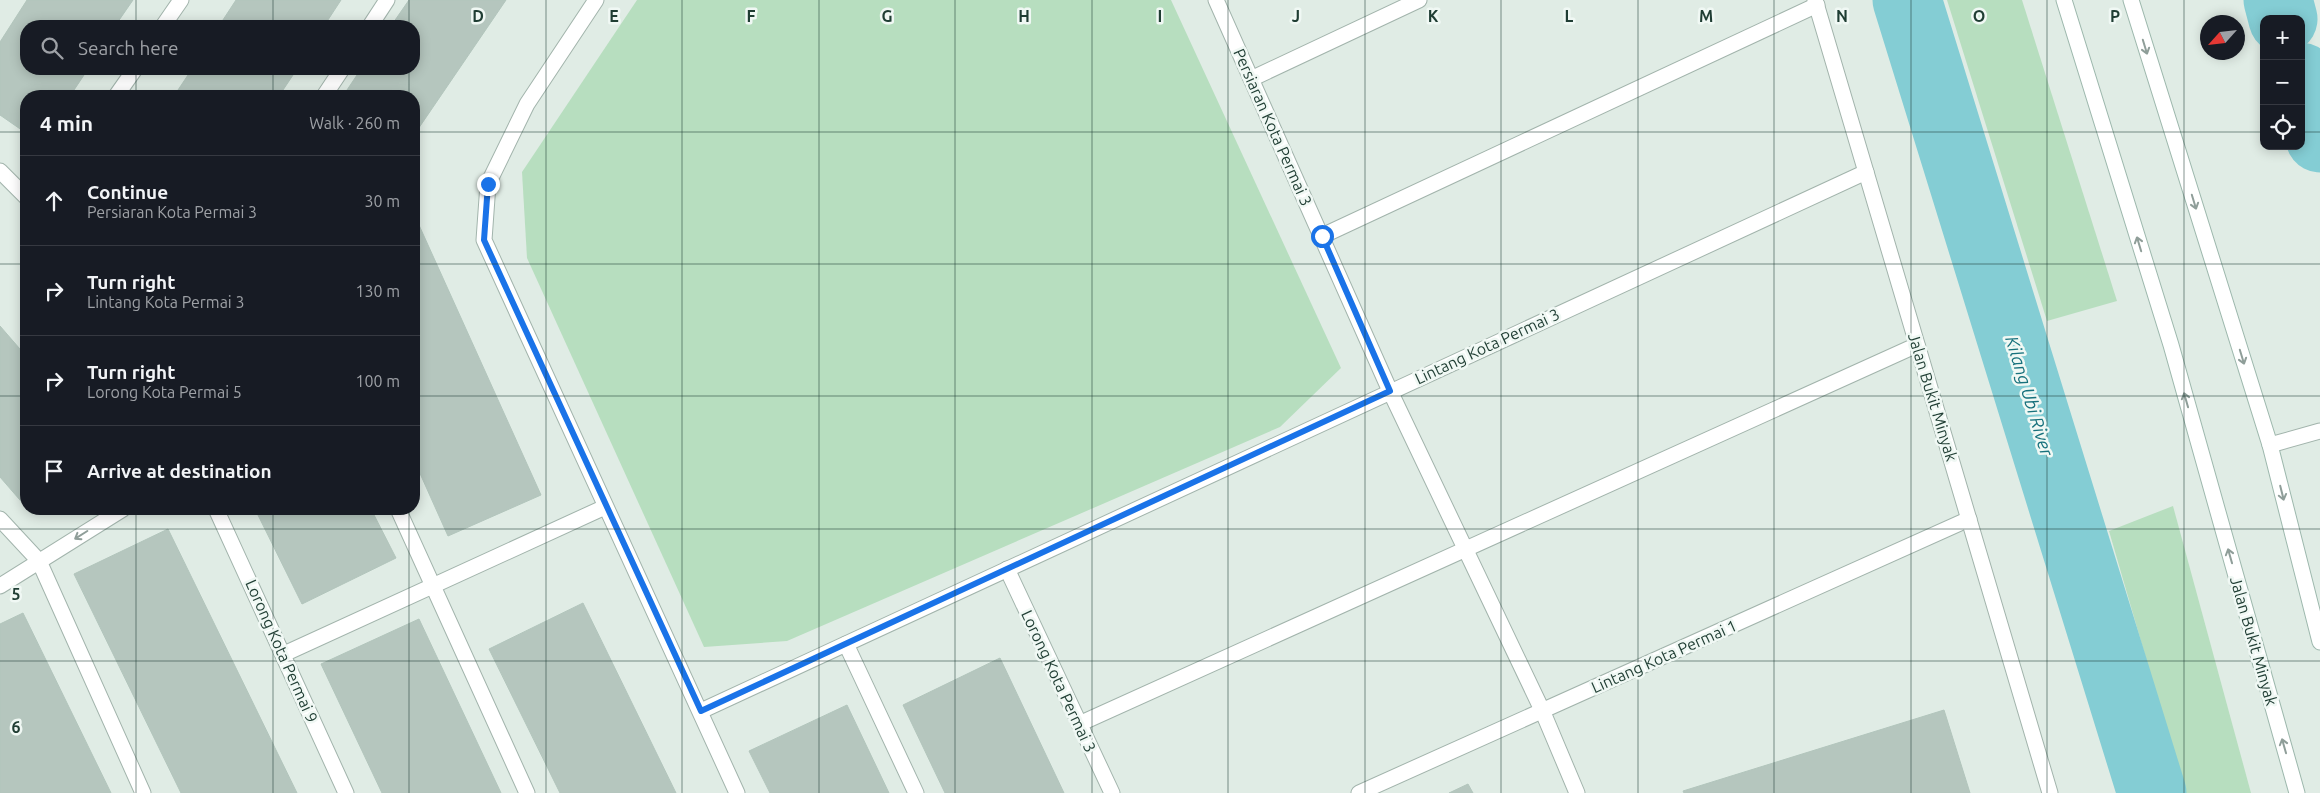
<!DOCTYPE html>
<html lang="en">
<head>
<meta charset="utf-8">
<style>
  body { margin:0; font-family:Ubuntu,sans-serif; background:#20242c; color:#f1f3f6 }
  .controls { position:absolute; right:15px; top:15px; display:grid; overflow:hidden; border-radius:10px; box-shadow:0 2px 12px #0003 }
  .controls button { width:45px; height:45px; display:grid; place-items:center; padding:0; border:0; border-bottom:1px solid #363941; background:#171b24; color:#f1f3f6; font:25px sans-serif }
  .compass { position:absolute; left:2200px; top:15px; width:45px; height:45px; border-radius:50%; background:#171b24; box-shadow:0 2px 12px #0003; rotate:243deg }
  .stop { position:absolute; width:15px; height:15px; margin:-11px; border:4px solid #1a73e8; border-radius:50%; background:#fff }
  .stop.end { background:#1a73e8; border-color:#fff; box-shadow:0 1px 5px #0008 }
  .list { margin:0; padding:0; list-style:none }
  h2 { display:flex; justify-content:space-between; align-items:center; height:65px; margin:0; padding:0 20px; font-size:21px }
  h2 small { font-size:16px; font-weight:400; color:#9ea1a6 }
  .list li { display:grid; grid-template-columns:32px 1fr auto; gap:15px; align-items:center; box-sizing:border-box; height:90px; padding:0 20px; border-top:1px solid #363941 }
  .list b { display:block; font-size:19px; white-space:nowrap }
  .list p { margin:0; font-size:16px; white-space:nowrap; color:#9ea1a6 }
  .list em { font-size:16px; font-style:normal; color:#9ea1a6 }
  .icon { flex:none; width:28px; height:28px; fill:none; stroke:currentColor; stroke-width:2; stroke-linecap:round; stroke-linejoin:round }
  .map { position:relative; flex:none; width:2320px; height:793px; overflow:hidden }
  .search { position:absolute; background:#171b24; box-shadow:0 2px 12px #0003; left:20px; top:20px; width:400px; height:55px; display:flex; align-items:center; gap:12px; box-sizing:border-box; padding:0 18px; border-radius:20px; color:#9ea1a6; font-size:19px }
  .panel { position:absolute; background:#171b24; box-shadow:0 2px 12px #0003; left:20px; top:90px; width:400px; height:425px; border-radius:20px }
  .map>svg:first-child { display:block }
  .green { fill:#b7debf }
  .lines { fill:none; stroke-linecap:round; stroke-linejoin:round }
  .river { stroke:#84cdd4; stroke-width:69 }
  .building { fill:#b5c6be; stroke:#b2c5bc }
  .service-casing { stroke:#a2b4ac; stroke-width:17 }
  .minor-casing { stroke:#a2b4ac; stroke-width:17 }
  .secondary-casing { stroke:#9db8ad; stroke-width:17 }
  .service { stroke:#fff; stroke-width:15 }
  .minor { stroke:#fff; stroke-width:15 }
  .secondary { stroke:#fff; stroke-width:15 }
  .oneway { stroke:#8f9e99 }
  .route { stroke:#1a73e8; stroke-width:6 }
  .grid { fill:none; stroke:#1f3d33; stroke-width:1; stroke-opacity:0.55 }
  .labels { text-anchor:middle; stroke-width:5; stroke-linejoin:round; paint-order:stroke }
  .street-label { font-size:16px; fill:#1f3d33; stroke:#f0f8f4 }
  .water-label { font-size:18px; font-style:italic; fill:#17717c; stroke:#f0f8f4 }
  .grid-label { font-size:16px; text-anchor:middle; font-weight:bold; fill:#1f3d33; stroke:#f0f8f4; stroke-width:5; stroke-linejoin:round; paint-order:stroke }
</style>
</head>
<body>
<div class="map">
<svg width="2320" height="793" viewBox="0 0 2320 793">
  <rect width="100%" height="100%" fill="#e0ece5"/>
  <g class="green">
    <path d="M637,0H1171L1341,368L1280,427L787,641L704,647L527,258L522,172Z"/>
    <path d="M1947,0H2022L2117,301L2047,321Z"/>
    <path d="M2173,506L2251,793H2185L2109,531Z"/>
  </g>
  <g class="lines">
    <g class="river">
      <path d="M1907,0L2152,793"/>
      <path d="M2278,0L2283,19"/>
      <path d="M2301,77L2320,138"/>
    </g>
  </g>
  <g class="building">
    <path d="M27,0H133L115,26H26V69H88L70,96H26V133L0,115V42Z"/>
    <path d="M236,0H341L324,26H219Z"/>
    <path d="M409,0H506L414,135V96H343L361,69H414V26H391Z"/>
    <path d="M192,69H297L279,96H174Z"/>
    <path d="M414,214L541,495L448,536L414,460Z"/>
    <path d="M0,326L26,356V507L0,477Z"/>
    <path d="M28,509H38L32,514Z"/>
    <path d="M255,509H371L396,558L302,604Z"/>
    <path d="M168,529L297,793H181L74,574Z"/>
    <path d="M583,603L676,793H560L489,649Z"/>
    <path d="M23,613L111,793H0V624Z"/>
    <path d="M419,619L501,793H382L321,664Z"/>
    <path d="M1000,658L1064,793H945L903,705Z"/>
    <path d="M847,705L889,793H770L749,751Z"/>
    <path d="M1944,710L1970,793H1684L1683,791Z"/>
    <path d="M1468,784L1473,793H1449Z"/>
  </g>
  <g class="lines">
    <defs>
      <g id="service">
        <path d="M370,26L387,0"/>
        <path d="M324,96L342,69"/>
        <path d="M1322,236L1817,5"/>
        <path d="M1390,391L1542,710"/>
        <path d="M2270,445L2320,431"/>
        <path d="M398,509L527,793"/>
        <path d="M0,519L39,561L143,793"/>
        <path d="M0,586L123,509"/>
        <path d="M846,644L916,793"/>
        <path d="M284,654L605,507"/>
        <path d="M1079,724L1917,345"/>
      </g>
      <g id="minor">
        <path d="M596,0L527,104L488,184L484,240L737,793"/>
        <path d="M1216,0L1390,391"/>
        <path d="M1815,0L2050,793"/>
        <path d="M163,26L181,0"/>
        <path d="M1251,79L1419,0"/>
        <path d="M116,96L135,69"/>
        <path d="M0,171L26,197"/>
        <path d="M216,509L346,793"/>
        <path d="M1007,569L1112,793"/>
        <path d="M1542,710L1577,793"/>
        <path d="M701,711L1866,172"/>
        <path d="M1359,793L1969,519"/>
      </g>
      <g id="secondary">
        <path d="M2064,0L2171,345L2297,793"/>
        <path d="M2131,0L2270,445L2320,642"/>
      </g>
    </defs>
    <use href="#service" class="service-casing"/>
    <use href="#minor" class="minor-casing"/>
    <use href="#secondary" class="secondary-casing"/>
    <use href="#service" class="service"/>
    <use href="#minor" class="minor"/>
    <use href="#secondary" class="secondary"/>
  </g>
  <defs><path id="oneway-shaft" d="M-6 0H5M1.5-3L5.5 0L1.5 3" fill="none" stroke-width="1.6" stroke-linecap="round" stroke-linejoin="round" transform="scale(1.25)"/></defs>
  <g class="oneway">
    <use href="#oneway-shaft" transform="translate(2145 47) rotate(73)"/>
    <use href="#oneway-shaft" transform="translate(2194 202) rotate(73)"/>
    <use href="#oneway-shaft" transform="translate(2139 244) rotate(-107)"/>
    <use href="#oneway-shaft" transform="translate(2242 357) rotate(73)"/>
    <use href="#oneway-shaft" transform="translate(2186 400) rotate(-106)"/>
    <use href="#oneway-shaft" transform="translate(2282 493) rotate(76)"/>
    <use href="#oneway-shaft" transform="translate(81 535) rotate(148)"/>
    <use href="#oneway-shaft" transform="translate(2230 556) rotate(-106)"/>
    <use href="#oneway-shaft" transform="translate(2284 746) rotate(-106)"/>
  </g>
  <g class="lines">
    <path class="route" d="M488,184L484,240L701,711L1390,391L1322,236"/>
  </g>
  <path class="grid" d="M136,0V26M273,0V26M409,0V26M546,0V793M682,0V793M819,0V793M955,0V793M1092,0V793M1228,0V793M1365,0V793M1501,0V793M1638,0V793M1774,0V793M1911,0V793M2047,0V793M2184,0V793M136,69V96M273,69V96M409,69V96M0,132H26M414,132H2264M2301,132H2320M0,264H26M414,264H2320M0,396H26M414,396H2320M136,509V793M273,509V793M409,509V793M0,529H2320M0,661H2320"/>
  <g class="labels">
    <g class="street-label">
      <text transform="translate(1273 127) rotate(66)" y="6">Persiaran Kota Permai 3</text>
      <text transform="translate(1487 346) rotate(-25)" y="6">Lintang Kota Permai 3</text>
      <text transform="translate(1933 397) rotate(73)" y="6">Jalan Bukit Minyak</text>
      <text transform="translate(2254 641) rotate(74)" y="6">Jalan Bukit Minyak</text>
      <text transform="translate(282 651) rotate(66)" y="6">Lorong Kota Permai 9</text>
      <text transform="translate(1664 656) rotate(-24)" y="6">Lintang Kota Permai 1</text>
      <text transform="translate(1059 681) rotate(65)" y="6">Lorong Kota Permai 3</text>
    </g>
    <g class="water-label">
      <text transform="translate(2029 396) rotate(73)" y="6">Kilang Ubi River</text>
    </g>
  </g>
  <g class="grid-label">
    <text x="478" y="22">D</text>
    <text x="614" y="22">E</text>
    <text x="751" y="22">F</text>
    <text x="887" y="22">G</text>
    <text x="1024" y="22">H</text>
    <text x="1160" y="22">I</text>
    <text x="1296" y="22">J</text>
    <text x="1433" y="22">K</text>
    <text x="1569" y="22">L</text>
    <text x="1706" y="22">M</text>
    <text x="1842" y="22">N</text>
    <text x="1979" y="22">O</text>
    <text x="2115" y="22">P</text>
    <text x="16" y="600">5</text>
    <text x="16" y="733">6</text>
  </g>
</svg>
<div class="controls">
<button>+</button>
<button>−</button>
<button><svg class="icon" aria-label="locate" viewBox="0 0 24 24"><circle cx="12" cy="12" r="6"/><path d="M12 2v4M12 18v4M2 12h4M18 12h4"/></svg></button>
</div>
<svg class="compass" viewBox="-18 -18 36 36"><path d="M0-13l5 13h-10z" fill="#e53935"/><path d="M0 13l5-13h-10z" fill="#9ea1a6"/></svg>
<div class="stop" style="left:1322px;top:236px"></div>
<div class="stop end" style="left:488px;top:184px"></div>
<div class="search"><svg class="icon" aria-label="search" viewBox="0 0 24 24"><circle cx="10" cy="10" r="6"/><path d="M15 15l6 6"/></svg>Search here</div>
<section class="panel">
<h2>4 min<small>Walk · 260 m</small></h2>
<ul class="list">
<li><svg class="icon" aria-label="ahead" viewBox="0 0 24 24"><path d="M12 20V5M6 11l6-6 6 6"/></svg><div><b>Continue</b><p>Persiaran Kota Permai 3</p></div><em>30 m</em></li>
<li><svg class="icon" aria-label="right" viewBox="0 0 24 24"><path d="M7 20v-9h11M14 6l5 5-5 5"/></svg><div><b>Turn right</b><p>Lintang Kota Permai 3</p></div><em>130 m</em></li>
<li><svg class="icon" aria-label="right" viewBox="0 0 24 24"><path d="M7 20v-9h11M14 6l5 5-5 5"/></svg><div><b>Turn right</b><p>Lorong Kota Permai 5</p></div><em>100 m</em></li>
<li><svg class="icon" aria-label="arrive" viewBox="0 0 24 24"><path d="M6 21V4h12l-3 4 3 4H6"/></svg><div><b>Arrive at destination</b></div></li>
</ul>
</section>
</div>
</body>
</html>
